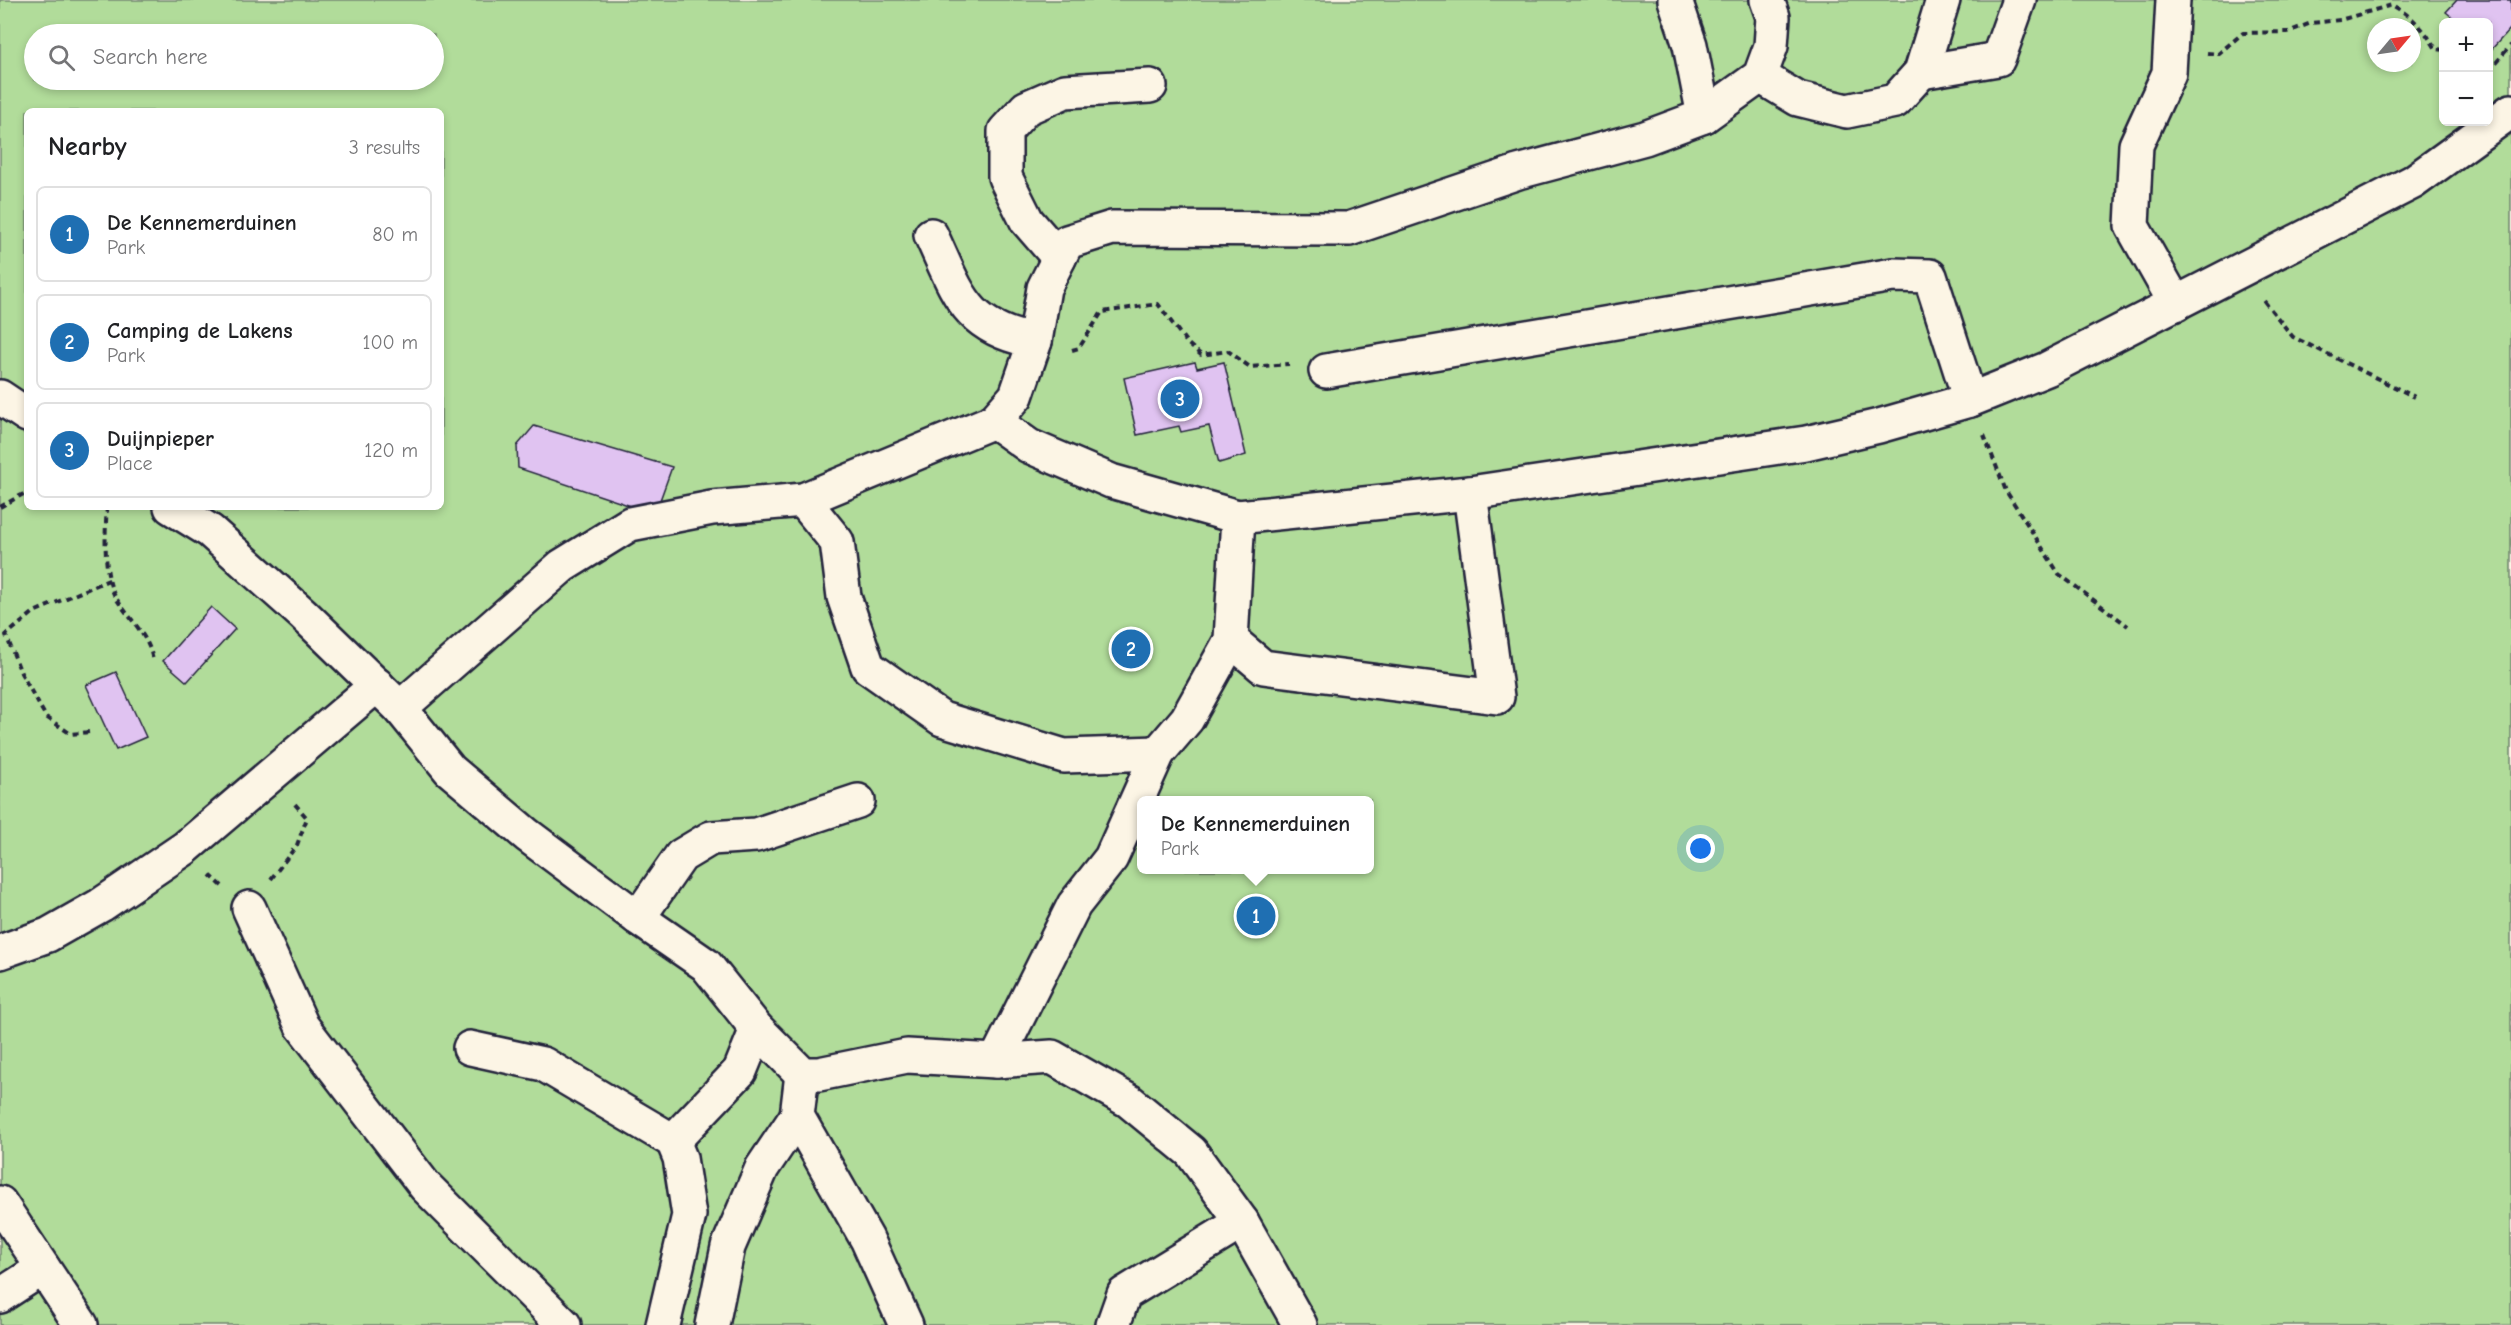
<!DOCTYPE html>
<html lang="en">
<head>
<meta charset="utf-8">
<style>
  body { margin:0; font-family:"Comic Neue",sans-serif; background:#f6f6f6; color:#202124 }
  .controls { position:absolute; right:18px; top:18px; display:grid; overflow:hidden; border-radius:9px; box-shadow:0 3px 9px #0003 }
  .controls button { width:54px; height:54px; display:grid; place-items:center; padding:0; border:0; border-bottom:2px solid #e0e0e0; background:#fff; color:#202124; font:30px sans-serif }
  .compass { position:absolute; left:2367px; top:18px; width:54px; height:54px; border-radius:50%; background:#fff; box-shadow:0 3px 9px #0003; rotate:61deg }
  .you { position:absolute; left:1701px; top:849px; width:21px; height:21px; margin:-15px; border:4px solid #fff; border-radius:50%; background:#1a73e8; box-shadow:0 0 0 9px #1a73e833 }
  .badge { display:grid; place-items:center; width:39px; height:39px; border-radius:50%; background:#1f6fb2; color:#fff; font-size:20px; font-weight:700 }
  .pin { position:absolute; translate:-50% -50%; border:3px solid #fff; box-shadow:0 2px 6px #0006 }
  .popup { position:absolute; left:1137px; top:796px; width:237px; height:78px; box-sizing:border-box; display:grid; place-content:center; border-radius:9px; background:#fff; filter:drop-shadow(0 2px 4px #0005); font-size:20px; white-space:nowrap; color:#757577 }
  .popup b { font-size:22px; color:#202124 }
  .popup::after { content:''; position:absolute; left:50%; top:100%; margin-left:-12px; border:12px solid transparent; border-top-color:#fff }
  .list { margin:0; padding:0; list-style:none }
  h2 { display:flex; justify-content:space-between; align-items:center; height:78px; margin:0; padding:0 24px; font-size:26px }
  h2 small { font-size:20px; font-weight:400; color:#757577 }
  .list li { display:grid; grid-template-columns:39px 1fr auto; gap:18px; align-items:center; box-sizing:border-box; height:96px; margin:0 12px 12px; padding:0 12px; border:2px solid #e0e0e0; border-radius:9px }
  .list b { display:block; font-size:22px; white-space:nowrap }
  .list p { margin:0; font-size:20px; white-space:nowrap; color:#757577 }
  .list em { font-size:20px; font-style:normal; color:#757577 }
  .icon { flex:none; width:33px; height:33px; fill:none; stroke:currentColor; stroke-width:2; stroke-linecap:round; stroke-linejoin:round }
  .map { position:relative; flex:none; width:2511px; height:1325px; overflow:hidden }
  .search { position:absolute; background:#fff; box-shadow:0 3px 9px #0003; left:24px; top:24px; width:420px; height:66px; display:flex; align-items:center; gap:15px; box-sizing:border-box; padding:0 21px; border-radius:33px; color:#757577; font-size:22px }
  .panel { position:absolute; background:#fff; box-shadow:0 3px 9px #0003; left:24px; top:108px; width:420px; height:402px; border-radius:9px }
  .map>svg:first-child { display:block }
  .green { fill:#b1dc9a; stroke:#6a7f6a; stroke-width:1.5; fill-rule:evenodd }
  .building { fill:#e0c3f1; stroke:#22223b; stroke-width:1.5 }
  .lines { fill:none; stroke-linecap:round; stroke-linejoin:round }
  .minor-casing { stroke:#22223b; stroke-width:38 }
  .path { stroke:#22223b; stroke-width:4; stroke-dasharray:6 4.5; stroke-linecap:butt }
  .minor { stroke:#fcf5e5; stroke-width:33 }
</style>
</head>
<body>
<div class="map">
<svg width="2511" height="1325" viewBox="0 0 2511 1325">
  <rect width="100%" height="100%" fill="#fcf5e5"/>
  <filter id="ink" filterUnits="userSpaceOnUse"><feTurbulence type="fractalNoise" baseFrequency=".0167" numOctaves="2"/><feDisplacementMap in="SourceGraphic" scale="12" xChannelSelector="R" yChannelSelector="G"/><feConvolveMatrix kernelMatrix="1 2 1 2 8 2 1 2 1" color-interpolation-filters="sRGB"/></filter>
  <g filter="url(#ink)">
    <path class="green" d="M0,0H2511V1325H0ZM2444,22H2488V122H2444ZM2376,27H2412V63H2376ZM34,34H434V80H34ZM27,111H441V507H27ZM1142,800H1370V870H1142Z"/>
    <g class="building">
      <path d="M2457,0H2511V28L2490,51L2488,22H2458L2446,12Z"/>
      <path d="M1195,362L1197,368L1224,362L1246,455L1219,463L1209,426L1181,432L1179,426L1137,435L1124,378Z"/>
      <path d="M534,426L672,467L655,514L518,468L517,446Z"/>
      <path d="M211,607L235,629L187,682L163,661Z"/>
      <path d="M116,672L146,737L116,750L86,685Z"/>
    </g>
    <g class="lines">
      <defs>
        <g id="minor">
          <path d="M1675,0L1690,45L1704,116"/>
          <path d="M2173,0L2169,73L2136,145L2132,226L2176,304"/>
          <path d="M1921,72L1998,59L2019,0"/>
          <path d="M1760,76L1798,99L1847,111L1895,101L1921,72L1943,0"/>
          <path d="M931,235C958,293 965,329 1035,341"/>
          <path d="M1059,258L1027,221L1005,177V131L1026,108L1065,91L1150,86"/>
          <path d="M1326,371L1893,275L1930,276L1970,400"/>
          <path d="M0,397L27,415"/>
          <path d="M803,500L837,542L844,597L868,667L942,719L1064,756L1158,753"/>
          <path d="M171,507L210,531L303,614L400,708L450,770L527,835L638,918L706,965L757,1029L802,1074H819L907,1056L996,1061L1052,1057L1129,1101L1191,1152L1242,1222L1300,1325"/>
          <path d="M1238,517L1111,481L1029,446L994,421L1016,396L1035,341L1044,288L1067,242L1112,228L1349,229L1518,172L1645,138L1704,116L1760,76L1771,46L1773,17L1767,0"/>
          <path d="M1231,640L1263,667L1497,697L1470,493"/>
          <path d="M400,708L562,566L630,524L712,508L803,500L994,421"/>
          <path d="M249,908L302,1026L425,1186L564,1325"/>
          <path d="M638,918L681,856L711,838L756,835L858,801"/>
          <path d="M0,952L48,935L101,905L185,848L377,685"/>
          <path d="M470,1048L543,1064L673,1141"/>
          <path d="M996,1061L1074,905L1111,858L1158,753L1187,719L1231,640L1238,517L1470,493L1806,443L1879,426L1970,400L2047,369L2413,182L2511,111"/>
          <path d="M802,1074L797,1116L867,1239L906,1325"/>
          <path d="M0,1203L81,1325"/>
          <path d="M0,1296L43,1268"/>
          <path d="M663,1325L689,1215L680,1158L673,1141L740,1071L757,1029"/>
          <path d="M712,1325L728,1247L762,1168L797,1116"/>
          <path d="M1113,1325L1124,1294L1242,1222"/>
        </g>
      </defs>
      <use href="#minor" class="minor-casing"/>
      <g class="path">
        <path d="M2207,53L2218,54L2243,33L2288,32L2311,23L2340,20L2392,5C2413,17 2424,29 2436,49L2444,50"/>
        <path d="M2488,61L2494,65L2511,45"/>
        <path d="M2264,301L2293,337L2415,397"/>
        <path d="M1072,350L1079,348L1102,312L1158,304L1187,343L1201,355L1228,351L1250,367L1289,364"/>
        <path d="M1984,435L2006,491L2059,574L2128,626"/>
        <path d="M0,507L27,492"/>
        <path d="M107,507C105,531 103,577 116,598C129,619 149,635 153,661"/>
        <path d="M89,732L71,734L46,717L21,673L6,635L34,612L111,579"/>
        <path d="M210,875L222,886"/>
        <path d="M271,879L297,845L307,818L294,803"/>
      </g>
      <use href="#minor" class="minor"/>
    </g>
  </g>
</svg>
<div class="controls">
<button>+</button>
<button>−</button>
</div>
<svg class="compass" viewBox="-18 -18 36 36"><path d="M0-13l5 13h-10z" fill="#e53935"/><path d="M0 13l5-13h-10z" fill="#757577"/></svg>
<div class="you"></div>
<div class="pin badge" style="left:1256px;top:916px">1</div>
<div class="popup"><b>De Kennemerduinen</b>Park</div>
<div class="pin badge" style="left:1131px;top:649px">2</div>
<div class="pin badge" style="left:1180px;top:399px">3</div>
<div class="search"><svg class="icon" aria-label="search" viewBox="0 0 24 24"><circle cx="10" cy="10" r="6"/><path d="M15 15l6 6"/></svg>Search here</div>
<section class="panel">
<h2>Nearby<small>3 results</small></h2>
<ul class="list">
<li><span class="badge">1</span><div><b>De Kennemerduinen</b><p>Park</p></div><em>80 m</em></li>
<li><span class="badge">2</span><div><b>Camping de Lakens</b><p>Park</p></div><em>100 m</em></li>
<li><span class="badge">3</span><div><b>Duijnpieper</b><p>Place</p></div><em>120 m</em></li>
</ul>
</section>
</div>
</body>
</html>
